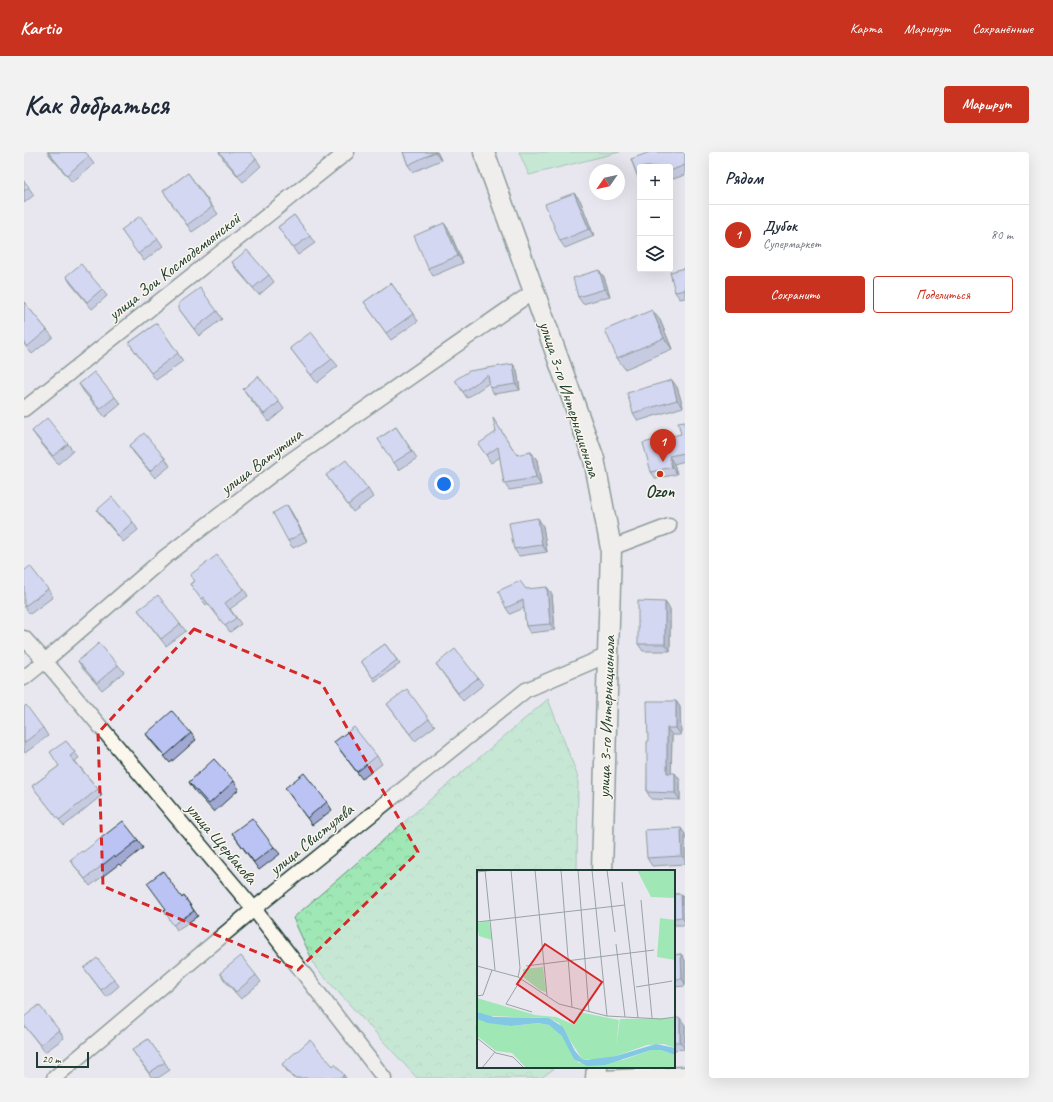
<!DOCTYPE html>
<html lang="ru">
<head>
<meta charset="utf-8">
<style>
  body { margin:0; font-family:Caveat,sans-serif; background:#f2f2f3; color:#1f2937 }
  .controls { position:absolute; right:12px; top:12px; display:grid; overflow:hidden; border-radius:4px; box-shadow:0 4px 16px #0002 }
  .controls button { width:36px; height:36px; display:grid; place-items:center; padding:0; border:0; border-bottom:1px solid #e0e1e3; background:#fff; color:#1f2937; font:20px sans-serif }
  .compass { position:absolute; left:565px; top:12px; width:36px; height:36px; border-radius:50%; background:#fff; box-shadow:0 4px 16px #0002; rotate:236deg }
  .scale { position:absolute; left:12px; bottom:10px; width:53px; box-sizing:border-box; padding-left:4px; border:2px solid #1f3d34; border-top:0; font-size:11px; line-height:14px; white-space:nowrap; color:#1f3d34; -webkit-text-stroke:3px #fbf7ec; paint-order:stroke }
  .you { position:absolute; left:420px; top:332px; width:14px; height:14px; margin:-10px; border:3px solid #fff; border-radius:50%; background:#1a73e8; box-shadow:0 0 0 6px #1a73e833 }
  .badge { display:grid; place-items:center; width:26px; height:26px; border-radius:50%; background:#c8321e; color:#fff; font-size:13px; font-weight:700 }
  .pin { position:absolute; translate:-50% -33px; filter:drop-shadow(0 1px 2px #0008) }
  .pin::after { content:''; position:absolute; top:21px; width:14px; height:12px; background:inherit; clip-path:polygon(0 0,100% 0,50% 100%) }
  .list { margin:0; padding:0; list-style:none }
  h2 { display:flex; justify-content:space-between; align-items:center; height:52px; margin:0; padding:0 16px; font-size:17px }
  h2 small { font-size:13px; font-weight:400; color:#747a83 }
  .list li { display:grid; grid-template-columns:26px 1fr auto; gap:12px; align-items:center; box-sizing:border-box; height:60px; padding:0 16px; border-top:1px solid #e0e1e3 }
  .list b { display:block; font-size:15px; white-space:nowrap }
  .list p { margin:0; font-size:13px; white-space:nowrap; color:#747a83 }
  .list em { font-size:13px; font-style:normal; color:#747a83 }
  .actions { display:flex; gap:8px; padding:12px 16px }
  .actions a { flex:1; padding:9px 0; border:1px solid #c8321e; border-radius:4px; text-align:center; font-size:14px; color:#c8321e }
  .actions .main { background:#c8321e; color:#fff }
  .icon { flex:none; width:22px; height:22px; fill:none; stroke:currentColor; stroke-width:2; stroke-linecap:round; stroke-linejoin:round }
  .map { position:relative; flex:none; width:661px; height:926px; overflow:hidden; border-radius:4px }
  header { display:flex; align-items:center; gap:24px; box-sizing:border-box; height:56px; padding:0 20px; background:#c8321e; color:#fff }
  header strong { font-size:19px }
  nav { display:flex; gap:22px; margin-inline-start:auto; font-size:14px }
  .intro { display:flex; align-items:center; justify-content:space-between; box-sizing:border-box; height:96px; padding:0 24px }
  h1 { margin:0; font-size:28px }
  .button { padding:10px 18px; border-radius:4px; background:#c8321e; color:#fff; font-size:14px; font-weight:700 }
  main { display:flex; gap:24px; padding:0 24px }
  aside { flex:1; background:#fff; border-radius:4px; box-shadow:0 4px 16px #0002 }
  .map>svg:first-child { display:block }
  .green { fill:#9fe7b5; stroke:#5f9274 }
  .forest { fill:url(#forest-crowns); stroke:#5f9274 }
  .lines { fill:none; stroke-linecap:round; stroke-linejoin:round }
  .minor-casing { stroke:#1f3d34; stroke-width:17 }
  .secondary-casing { stroke:#1f3d34; stroke-width:23 }
  .minor { stroke:#fbf7ec; stroke-width:14 }
  .secondary { stroke:#fbf7ec; stroke-width:20 }
  .wall { fill:#a1a8d3; stroke:#1f3d34 }
  .shaded-wall { fill:#8388ac; stroke:#1f3d34 }
  .building { fill:#bbc3f5; stroke:#1f3d34 }
  .marked { fill:none; stroke:#d62828; stroke-width:3; stroke-dasharray:8 5; stroke-linejoin:round }
  .poi-dot { fill:#c8321e; stroke:#fbf7ec; stroke-width:1.5 }
  .labels { text-anchor:middle; stroke-width:3; stroke-linejoin:round; paint-order:stroke }
  .street-label { font-size:17px; fill:#1f3d34; stroke:#fbf7ec }
  .poi-label { font-size:17px; font-weight:bold; fill:#1f3d34; stroke:#fbf7ec }
  .inset-road { fill:none; stroke:#98a3a4; stroke-width:1 }
  .view { fill:#d62828; fill-opacity:0.15; stroke:#d62828; stroke-width:2 }
  .inset-edge { fill:none; stroke:#1f3d34; stroke-width:2 }
</style>
</head>
<body>
<header>
<strong>Kartio</strong>
<nav><a>Карта</a><a>Маршрут</a><a>Сохранённые</a></nav>
</header>
<div class="intro"><h1>Как добраться</h1><a class="button">Маршрут</a></div>
<main>
<div class="map">
<svg width="661" height="926" viewBox="0 0 661 926">
  <defs>
    <pattern id="forest-crowns" width="20" height="18" patternUnits="userSpaceOnUse"><rect width="20" height="18" fill="#9fe7b5"/><path d="M2 6a3 3 0 1 1 6 0M12 15a3 3 0 1 1 6 0" fill="none" stroke="#88c79c"/></pattern>
  </defs>
  <rect width="100%" height="100%" fill="#e8e7ef"/>
  <filter id="ink" filterUnits="userSpaceOnUse"><feTurbulence type="fractalNoise" baseFrequency=".025" numOctaves="2"/><feDisplacementMap in="SourceGraphic" scale="8" xChannelSelector="R" yChannelSelector="G"/><feConvolveMatrix kernelMatrix="1 2 1 2 8 2 1 2 1" color-interpolation-filters="sRGB"/></filter>
  <g filter="url(#ink)">
    <path class="green" d="M495,0H596L505,23Z"/>
    <path class="forest" d="M524,547L554,625L553,719H454V915H532L517,926H393L292,816L269,766L409,645Z"/>
    <g class="lines">
      <defs>
        <g id="minor">
          <path d="M0,257L323,0"/>
          <path d="M587,396L645,374"/>
          <path d="M0,486L21,509L230,757L360,926"/>
          <path d="M0,526L21,509L141,405L263,311L510,139"/>
          <path d="M30,926L230,757L502,538L584,503"/>
          <path d="M578,926L661,922"/>
        </g>
        <g id="secondary">
          <path d="M460,0L570,307L587,396L578,719"/>
          <path d="M572,926L573,915"/>
        </g>
      </defs>
      <use href="#minor" class="minor-casing"/>
      <use href="#secondary" class="secondary-casing"/>
      <use href="#minor" class="minor"/>
      <use href="#secondary" class="secondary"/>
    </g>
    <g class="wall">
      <path d="M23,0H61L70,12L48,30Z"/>
      <path d="M195,0L232,7L237,14L219,30L200,8Z"/>
      <path d="M379,0H413L417,8L389,20L384,13Z"/>
      <path d="M661,0V23L646,28V15H616V31L607,7Z"/>
      <path d="M164,21L194,62L168,80L139,39Z"/>
      <path d="M0,29L10,43L0,51Z"/>
      <path d="M550,41L556,48L570,84L541,96L536,89Z"/>
      <path d="M270,63L291,91L274,103L254,75Z"/>
      <path d="M97,78L134,87L139,94L120,109Z"/>
      <path d="M425,78L439,111L409,124L404,116Z"/>
      <path d="M208,110L245,123L250,130L235,143L213,118Z"/>
      <path d="M661,116V146L656,147L651,140Z"/>
      <path d="M575,118L580,125L586,144L559,152L554,145Z"/>
      <path d="M42,124L78,137L83,144L68,157L47,132Z"/>
      <path d="M367,131L394,169L367,188L340,150Z"/>
      <path d="M0,150L23,178L29,185L8,202L0,192Z"/>
      <path d="M155,157L193,159L198,167L175,184Z"/>
      <path d="M636,168L648,197L601,217L593,206Z"/>
      <path d="M133,171L159,209L132,228L105,191Z"/>
      <path d="M266,196L308,207L314,214L293,231Z"/>
      <path d="M493,218L496,238L470,242L466,236L465,231L443,246L431,228Z"/>
      <path d="M55,232L91,245L97,252L81,265L60,240Z"/>
      <path d="M653,235L659,255L614,269L609,261Z"/>
      <path d="M219,237L255,250L260,257L245,270L224,244Z"/>
      <path d="M661,269V309L650,312L653,322L632,327L627,320L657,282Z"/>
      <path d="M474,274L493,303L507,300L513,308L517,333L485,338L480,331L476,305L467,311L462,303Z"/>
      <path d="M372,275L393,306L375,318L354,287Z"/>
      <path d="M8,279L44,292L49,299L34,312L13,286Z"/>
      <path d="M105,294L141,306L146,314L131,326L110,301Z"/>
      <path d="M302,323L344,337L349,345L329,360Z"/>
      <path d="M263,353L268,361L283,389L269,396L264,389Z"/>
      <path d="M73,358L109,370L114,378L99,390L78,365Z"/>
      <path d="M519,374L523,400L495,404L490,397Z"/>
      <path d="M166,423L220,437L224,444L206,457L217,472L206,480L184,451L182,453L166,432L170,429Z"/>
      <path d="M24,437L29,445L6,462L0,454Z"/>
      <path d="M502,437L528,442L531,478L506,481L502,474L500,456L486,462L482,456Z"/>
      <path d="M641,450L646,457V499H619L614,492Z"/>
      <path d="M114,458L156,472L162,479L142,494Z"/>
      <path d="M361,492L376,512L351,529L337,509Z"/>
      <path d="M54,509L94,513L100,520L78,538L59,517Z"/>
      <path d="M412,512L454,526L459,533L439,549Z"/>
      <path d="M652,549L656,555L657,583H648L647,621L656,628V648L627,647L623,640L624,590Z"/>
      <path d="M363,552L405,567L411,574L391,589Z"/>
      <path d="M0,555L19,576L24,584L1,601L0,599Z"/>
      <path d="M167,581L172,588L146,611L127,589L122,582Z"/>
      <path d="M42,589L55,606L51,609L74,637L78,643L40,674L8,634L35,614Z"/>
      <path d="M310,590L353,604L358,612L338,627Z"/>
      <path d="M210,629L215,637L190,660L170,638L165,630Z"/>
      <path d="M261,636L303,650L308,658L288,673Z"/>
      <path d="M208,681L250,695L256,702L235,718Z"/>
      <path d="M661,682V712L628,714L623,706Z"/>
      <path d="M114,688L119,696L97,714L95,712L66,734L46,708L59,700Z"/>
      <path d="M650,742H657L661,748V773H650Z"/>
      <path d="M160,744L174,764L153,778L140,758Z"/>
      <path d="M657,802L661,808V834L650,835V803Z"/>
      <path d="M60,816L90,827L95,834L82,845Z"/>
      <path d="M196,821L232,823L237,830L217,847L201,829Z"/>
      <path d="M0,865L35,878L40,886L21,900L0,873Z"/>
      <path d="M650,866L661,873V897L650,898Z"/>
      <path d="M124,887L146,918L134,926H128L108,898Z"/>
      <path d="M258,912L309,914L320,923L322,926H269L263,919Z"/>
    </g>
    <g class="shaded-wall">
      <path d="M411,0H413L417,8Z"/>
      <path d="M550,41L556,48L570,84L565,77Z"/>
      <path d="M420,71L425,78L439,111L434,104Z"/>
      <path d="M575,118L580,125L586,144L581,137Z"/>
      <path d="M628,158L636,168L648,197L640,186Z"/>
      <path d="M489,212L493,218L496,238L492,232Z"/>
      <path d="M648,228L653,235L659,255L653,248Z"/>
      <path d="M507,300L513,308L517,333L512,326Z"/>
      <path d="M645,304L650,312L653,322L648,315Z"/>
      <path d="M263,353L268,361L283,389L278,381Z"/>
      <path d="M514,366L519,374L523,400L518,393Z"/>
      <path d="M523,435L528,442L531,478L526,472Z"/>
      <path d="M641,450L646,457V499L641,492Z"/>
      <path d="M652,549L656,555L657,583L652,576Z"/>
      <path d="M643,576L648,583L647,628L643,621Z"/>
      <path d="M651,621L656,628V648L651,641Z"/>
      <path d="M657,676L661,682V708L658,704Z"/>
      <path d="M657,742L661,748V770L658,765Z"/>
      <path d="M657,802L661,808V832L658,827Z"/>
      <path d="M656,866L661,873V897L656,890Z"/>
    </g>
    <g class="building">
      <path d="M24,0H61L65,4L43,23Z"/>
      <path d="M195,0H226L232,7L214,23Z"/>
      <path d="M379,0H411L384,13Z"/>
      <path d="M626,0H661V13L646,19V15H616V30L607,7Z"/>
      <path d="M164,21L188,55L163,73L139,39Z"/>
      <path d="M0,29L5,35L0,39Z"/>
      <path d="M550,41L565,77L536,89L521,52Z"/>
      <path d="M270,63L286,84L269,96L254,75Z"/>
      <path d="M116,64L134,87L114,102L97,78Z"/>
      <path d="M420,71L434,104L404,116L390,84Z"/>
      <path d="M223,98L245,123L229,136L208,110Z"/>
      <path d="M57,112L78,137L63,150L42,124Z"/>
      <path d="M661,116V138L651,140L646,120Z"/>
      <path d="M575,118L581,137L554,145L549,126Z"/>
      <path d="M367,131L389,162L362,181L340,150Z"/>
      <path d="M176,136L193,159L170,177L155,157V151Z"/>
      <path d="M0,150L23,178L3,195L0,191Z"/>
      <path d="M628,158L640,186L593,206L581,178Z"/>
      <path d="M133,171L154,201L127,221L105,191Z"/>
      <path d="M287,180L308,207L287,223L266,196Z"/>
      <path d="M489,212L492,232L466,236L464,223L439,240L431,228L445,219Z"/>
      <path d="M70,220L91,245L76,257L55,232Z"/>
      <path d="M234,224L255,250L240,262L219,237Z"/>
      <path d="M648,228L653,248L609,261L603,241Z"/>
      <path d="M23,266L44,292L29,304L8,279Z"/>
      <path d="M469,266L493,303L507,300L512,326L480,331L474,295L462,303L454,292L472,280Z"/>
      <path d="M661,269V301L645,304L648,315L627,320L619,291L657,282L654,270Z"/>
      <path d="M372,275L388,299L369,311L354,287Z"/>
      <path d="M120,281L141,306L126,319L105,294Z"/>
      <path d="M322,308L344,337L324,353L302,323Z"/>
      <path d="M88,345L109,370L94,383L73,358Z"/>
      <path d="M263,353L278,381L264,389L249,361Z"/>
      <path d="M514,366L518,393L490,397L485,371Z"/>
      <path d="M193,403L220,437L201,451L212,466L201,474L179,445L177,447L166,432L171,429L166,423Z"/>
      <path d="M6,414L24,437L1,454L0,453V419Z"/>
      <path d="M496,429L502,437L523,435L526,472L502,474L499,448L482,456L474,439Z"/>
      <path d="M134,443L156,472L137,487L114,458Z"/>
      <path d="M614,449L641,450V492H614Z"/>
      <path d="M75,491L94,513L73,531L54,509Z"/>
      <path d="M361,492L373,508L349,526L337,509Z"/>
      <path d="M431,497L454,526L434,541L412,512Z"/>
      <path d="M383,537L405,567L386,582L363,552Z"/>
      <path d="M623,549H652V576H643V621H651V641L623,640V590H624Z"/>
      <path d="M2,553L19,576L0,591V555Z"/>
      <path d="M148,559L167,581L141,604L122,582Z"/>
      <path d="M330,575L353,604L333,620L310,590Z"/>
      <path d="M42,589L51,600L46,604L74,637L35,668L8,634L35,614L26,600Z"/>
      <path d="M190,607L210,629L185,652L165,630Z"/>
      <path d="M280,621L303,650L283,666L261,636Z"/>
      <path d="M228,666L250,695L230,710L208,681Z"/>
      <path d="M99,669L114,688L91,706L90,704L61,727L46,708L58,699L59,700Z"/>
      <path d="M657,676L658,704L623,706L621,678Z"/>
      <path d="M139,719L158,746L160,744L170,759L149,773L140,758L142,757L123,731Z"/>
      <path d="M650,742H657L658,765L650,766Z"/>
      <path d="M657,802L658,827H650V803Z"/>
      <path d="M217,804L232,823L212,840L196,821Z"/>
      <path d="M73,806L90,827L77,838L60,816Z"/>
      <path d="M15,853L35,878L16,893L0,873V865Z"/>
      <rect x="650" y="866" width="6" height="24"/>
      <path d="M124,887L141,910L125,921L108,898Z"/>
      <path d="M286,888L309,914L311,912L320,923L318,924L320,926H270L258,912Z"/>
    </g>
  </g>
  <path d="M0 0H661V926H0ZM170,477L298,532L394,700L274,818L79,734L74,581Z" fill="#e8e7ef" fill-opacity=".55" fill-rule="evenodd"/>
  <path class="marked" d="M170,477L298,532L394,700L274,818L79,734L74,581Z"/>
  <circle class="poi-dot" cx="636" cy="322" r="4"/>
  <g class="labels">
    <g class="street-label">
      <text transform="translate(150 114) rotate(-38)" y="6">улица Зои Космодемьянской</text>
      <text transform="translate(546 247) rotate(72)" y="6">улица 3-го Интернационала</text>
      <text transform="translate(237 309) rotate(-37)" y="6">улица Ватутина</text>
      <text transform="translate(582 565) rotate(-88)" y="6">улица 3-го Интернационала</text>
      <text transform="translate(287 687) rotate(-39)" y="6">улица Свистулева</text>
      <text transform="translate(198 691) rotate(50)" y="6">улица Щербакова</text>
    </g>
    <g class="poi-label">
      <text x="636" y="345">Ozon</text>
    </g>
  </g>
  <g transform="translate(453 718)">
    <rect width="198" height="198" fill="#e8e7ef"/>
    <path d="M160,0H198V28L174,27ZM183,48L198,50V90L180,87ZM0,128L58,145L79,147L98,155L102,142L142,150L139,175L143,149L198,148V160L195,161H198V178L187,174L170,175L139,186L117,190L105,189L82,153L72,148L11,146L0,142ZM0,149L34,156L61,153L72,155L86,166L102,193L146,190L174,180H184L198,185V198H49L35,183L19,181L0,166Z" fill="#9fe7b5"/>
    <path d="M12,51L15,70L2,66L0,53ZM66,97L69,122L63,120L46,107V99ZM0,153L34,167L42,161L66,164L77,174L78,187L66,198H53L36,178L0,161Z" fill="#9fe7b5"/>
    <path d="M0,142L17,147L72,148L86,157L98,181L105,189L110,190L139,186L179,174L198,178V185L184,180H174L128,195L110,196L97,189L85,166L72,155L61,153L34,156L11,153L0,149Z" fill="#82c7e3"/>
    <path class="inset-road" d="M8,0L18,100M34,0L43,98L41,107M58,0L70,126M84,0L95,137M101,0L112,142M115,0L130,146M130,0L138,62M0,2L18,0M145,12L161,148M164,30L175,148M0,52L148,35M139,74L148,147M0,96L41,107L82,134L130,146L184,149L198,147M49,96L177,80M44,109L29,134L55,142M159,117L195,111M0,126L6,125L15,100M0,168L19,183L36,187L47,198M5,198L18,182"/>
    <path class="view" d="M68,74L125,112L97,153L40,114Z"/>
    <rect width="198" height="198" class="inset-edge"/>
  </g>
</svg>
<div class="controls">
<button>+</button>
<button>−</button>
<button><svg class="icon" aria-label="layers" viewBox="0 0 24 24"><path d="M12 4l9 5-9 5-9-5zM3 14l9 5 9-5"/></svg></button>
</div>
<svg class="compass" viewBox="-18 -18 36 36"><path d="M0-13l5 13h-10z" fill="#e53935"/><path d="M0 13l5-13h-10z" fill="#747a83"/></svg>
<div class="scale">20 m</div>
<div class="you"></div>
<div class="pin badge" style="left:639px;top:310px">1</div>
</div>
<aside>
<h2>Рядом<small></small></h2>
<ul class="list">
<li><span class="badge">1</span><div><b>Дубок</b><p>Супермаркет</p></div><em>80 m</em></li>
</ul>
<div class="actions"><a class="main">Сохранить</a><a>Поделиться</a></div>
</aside>
</main>
</body>
</html>
